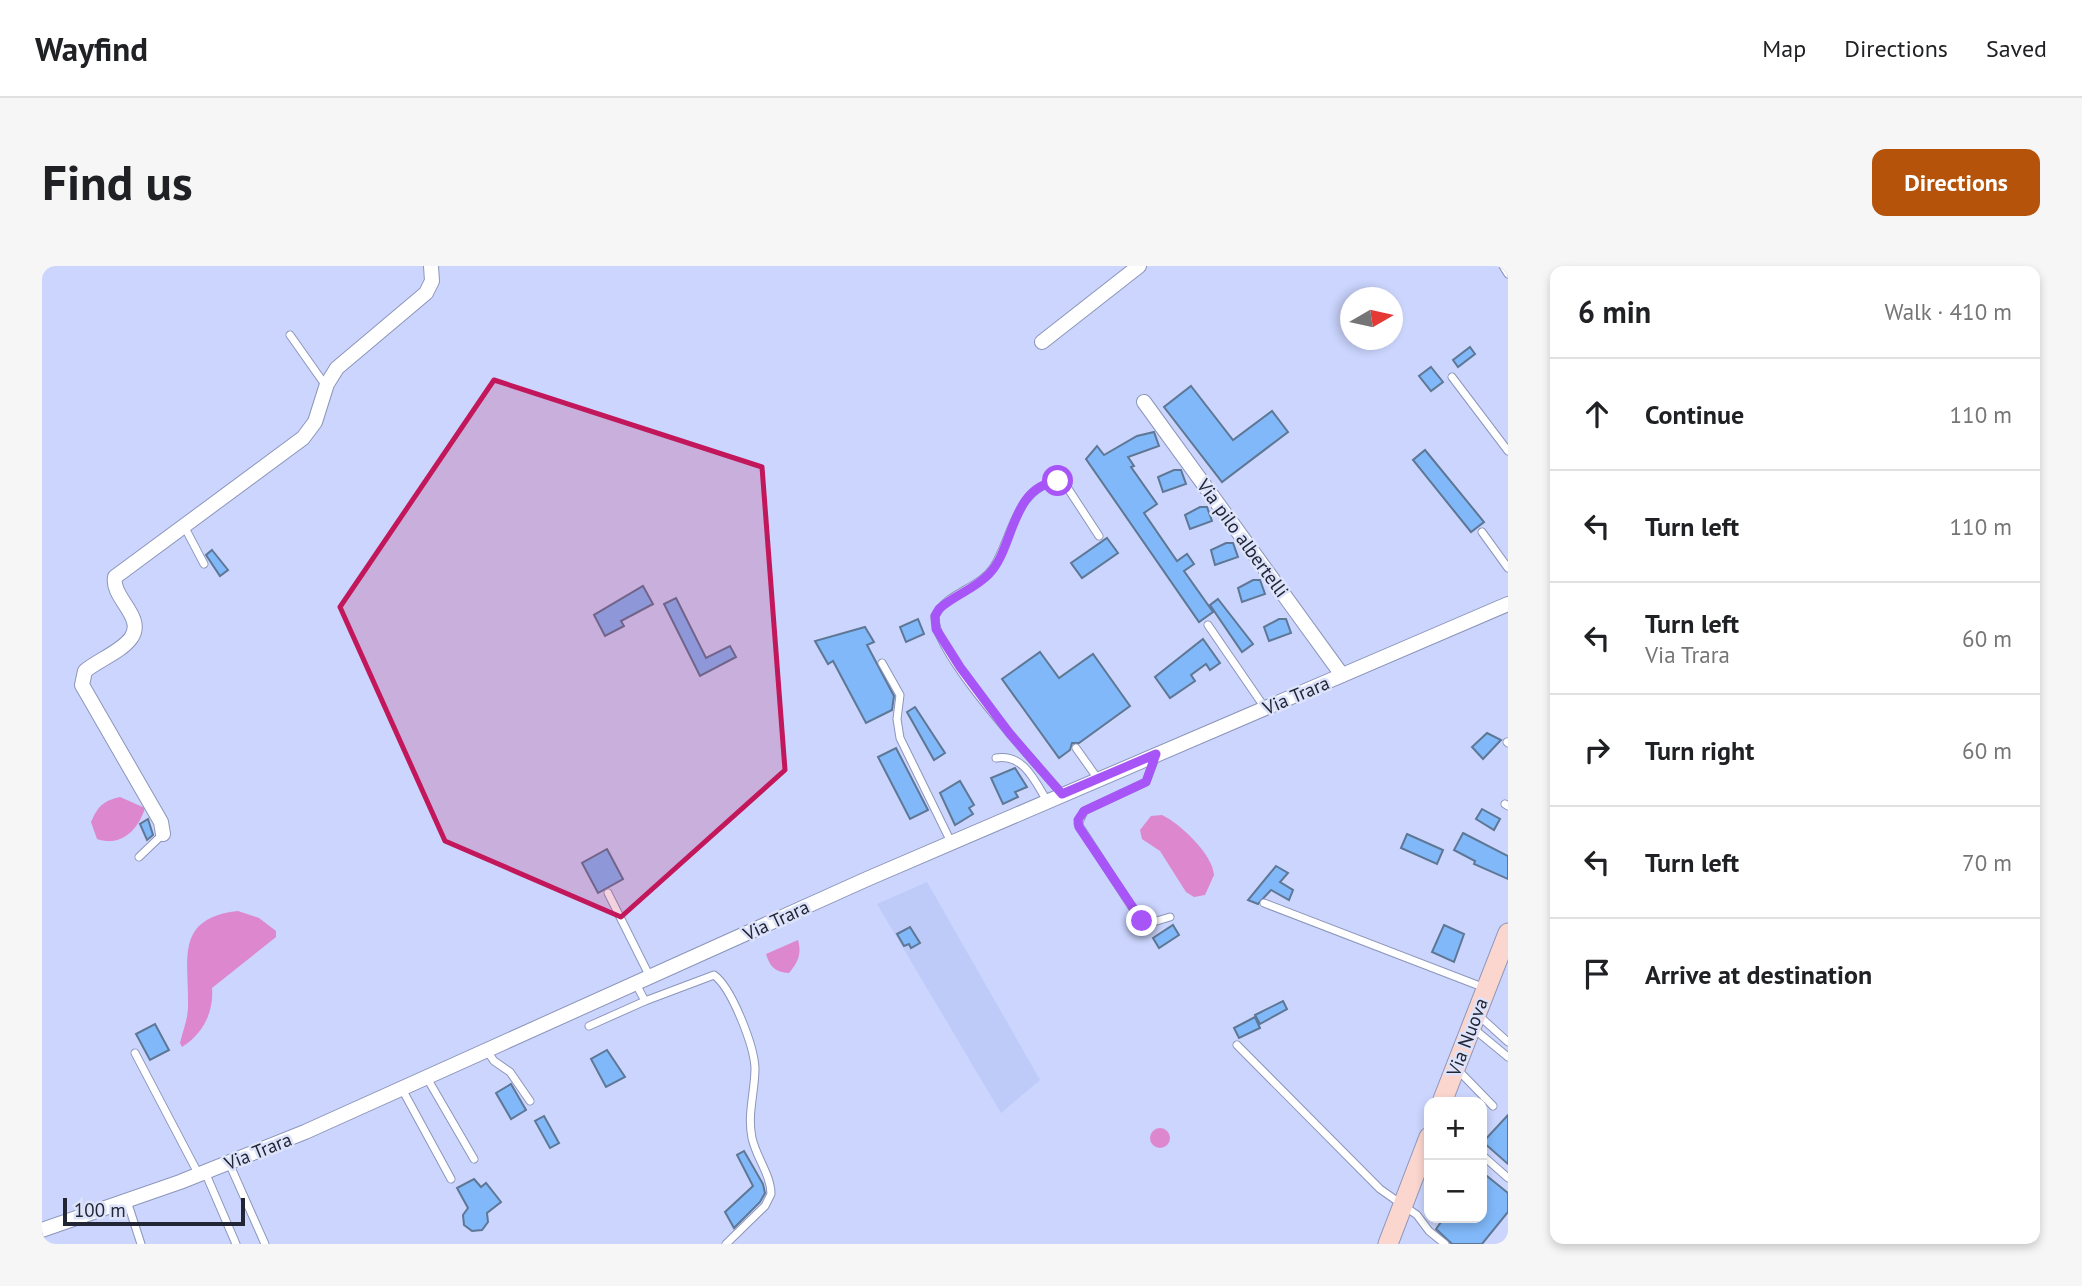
<!DOCTYPE html>
<html lang="en">
<head>
<meta charset="utf-8">
<style>
  body { margin:0; font-family:"PT Sans",sans-serif; background:#f6f6f6; color:#202124 }
  .controls { position:absolute; right:21px; bottom:21px; display:grid; overflow:hidden; border-radius:14px; box-shadow:0 4px 10px #0003 }
  .controls button { width:63px; height:63px; display:grid; place-items:center; padding:0; border:0; border-bottom:2px solid #e0e0e0; background:#fff; color:#202124; font:35px sans-serif }
  .compass { position:absolute; left:1298px; top:21px; width:63px; height:63px; border-radius:50%; background:#fff; box-shadow:0 4px 10px #0003; rotate:81deg }
  .scale { position:absolute; left:21px; bottom:18px; width:182px; box-sizing:border-box; padding-left:7px; border:4px solid #222634; border-top:0; font-size:19px; line-height:24px; white-space:nowrap; color:#222634; -webkit-text-stroke:5px #dde3fb; paint-order:stroke }
  .stop { position:absolute; width:21px; height:21px; margin:-16px; border:5px solid #a855f7; border-radius:50%; background:#fff }
  .stop.end { background:#a855f7; border-color:#fff; box-shadow:0 2px 7px #0008 }
  .list { margin:0; padding:0; list-style:none }
  h2 { display:flex; justify-content:space-between; align-items:center; height:91px; margin:0; padding:0 28px; font-size:30px }
  h2 small { font-size:23px; font-weight:400; color:#757577 }
  .list li { display:grid; grid-template-columns:46px 1fr auto; gap:21px; align-items:center; box-sizing:border-box; height:112px; padding:0 28px; border-top:2px solid #e0e0e0 }
  .list b { display:block; font-size:26px; white-space:nowrap }
  .list p { margin:0; font-size:23px; white-space:nowrap; color:#757577 }
  .list em { font-size:23px; font-style:normal; color:#757577 }
  .icon { flex:none; width:38px; height:38px; fill:none; stroke:currentColor; stroke-width:2; stroke-linecap:round; stroke-linejoin:round }
  .map { position:relative; flex:none; width:1466px; height:978px; overflow:hidden; border-radius:14px }
  header { display:flex; align-items:center; gap:42px; box-sizing:border-box; height:98px; padding:0 35px; background:#fff; border-bottom:2px solid #e0e0e0 }
  header strong { font-size:33px }
  nav { display:flex; gap:38px; margin-inline-start:auto; font-size:24px }
  .intro { display:flex; align-items:center; justify-content:space-between; box-sizing:border-box; height:168px; padding:0 42px }
  h1 { margin:0; font-size:49px }
  .button { padding:18px 32px; border-radius:14px; background:#b45309; color:#fff; font-size:24px; font-weight:700 }
  main { display:flex; gap:42px; padding:0 42px }
  aside { flex:1; background:#fff; border-radius:14px; box-shadow:0 4px 10px #0003 }
  .map>svg:first-child { display:block }
  .built { fill:#becaf8 }
  .green { fill:#dd87ce }
  .building { fill:#81b8f9; stroke:#5e7795; stroke-width:2 }
  .lines { fill:none; stroke-linecap:round; stroke-linejoin:round }
  .service-casing { stroke:#8c96bb; stroke-width:9 }
  .minor-casing { stroke:#8c96bb; stroke-width:16 }
  .secondary-casing { stroke:#8c96bb; stroke-width:21 }
  .service { stroke:#fff; stroke-width:7 }
  .minor { stroke:#fff; stroke-width:14 }
  .secondary { stroke:#fbd6cf; stroke-width:19 }
  .route { stroke:#a855f7; stroke-width:9 }
  .marked { fill:#c2185b; fill-opacity:0.2; stroke:#c2185b; stroke-width:5; stroke-linejoin:round }
  .labels { text-anchor:middle; stroke-width:5; stroke-linejoin:round; paint-order:stroke }
  .street-label { font-size:19px; fill:#222634; stroke:#dde3fb }
</style>
</head>
<body>
<header>
<strong>Wayfind</strong>
<nav><a>Map</a><a>Directions</a><a>Saved</a></nav>
</header>
<div class="intro"><h1>Find us</h1><a class="button">Directions</a></div>
<main>
<div class="map">
<svg width="1466" height="978" viewBox="0 0 1466 978">
  <rect width="100%" height="100%" fill="#cbd5fd"/>
  <path class="built" d="M885,616L998,814L959,847L835,638Z"/>
  <g class="green">
    <path d="M78,531L103,542C96,565 78,581 55,573L49,556C56,540 61,535 78,531Z"/>
    <path d="M1120,549C1139,558 1171,589 1172,609L1163,629L1152,631L1144,626L1118,585L1100,573L1098,564L1109,550Z"/>
    <path d="M196,645L217,652L234,665V671L170,722C172,746 161,768 140,781L138,777C141,764 146,753 146,740C147,694 132,652 196,645Z"/>
    <path d="M756,674C760,688 756,696 747,707C733,706 728,701 724,688Z"/>
    <circle cx="1118" cy="872" r="10"/>
  </g>
  <g class="building">
    <path d="M1428,81L1433,88L1416,101L1411,94Z"/>
    <path d="M1389,101L1401,116L1389,125L1377,110Z"/>
    <path d="M1149,120L1191,174L1230,145L1246,166L1180,216L1122,141Z"/>
    <path d="M1112,166L1117,180L1086,191L1092,200L1089,201L1115,238L1102,247L1135,295L1145,288L1152,298L1142,305L1171,346L1157,356L1044,193L1055,180L1062,189L1095,170Z"/>
    <path d="M1383,184L1442,256L1429,266L1371,194Z"/>
    <path d="M1132,204H1139L1144,218L1121,226L1116,211Z"/>
    <path d="M1158,241H1165L1170,255L1148,263L1143,249Z"/>
    <path d="M1065,272L1076,287L1040,312L1029,297Z"/>
    <path d="M1184,277H1191L1196,291L1173,299L1169,284Z"/>
    <path d="M170,284L186,304L178,310L164,289Z"/>
    <path d="M1211,314H1218L1223,328L1200,336L1196,322Z"/>
    <path d="M601,320L611,338L579,355L582,360L563,370L552,349Z"/>
    <path d="M634,332L664,392L688,380L694,391L658,410L622,338Z"/>
    <path d="M1176,333L1211,378L1200,386L1168,339Z"/>
    <path d="M876,353L882,368L864,376L858,361Z"/>
    <path d="M1237,353H1244L1249,367L1227,375L1222,361Z"/>
    <path d="M823,361L832,376L825,379L852,430L850,444L824,457L791,395L786,398L773,375Z"/>
    <path d="M1161,373L1178,397L1168,404L1164,398L1149,409L1153,415L1128,432L1113,411Z"/>
    <path d="M998,386L1017,412L1051,388L1088,440L1037,477H1030L1028,484L1017,492L960,413Z"/>
    <path d="M873,441L903,487L892,494L865,446Z"/>
    <path d="M1445,467L1459,474L1441,493L1430,481Z"/>
    <path d="M854,482L886,544L868,553L836,491Z"/>
    <path d="M973,502L985,521L973,526L976,531L961,538L949,512Z"/>
    <path d="M918,515L932,539L927,542L931,548L913,559L898,527Z"/>
    <path d="M1440,543L1458,553L1452,564L1434,553Z"/>
    <path d="M106,553L111,569L105,574L98,558Z"/>
    <path d="M1421,567L1466,590V613L1432,598L1433,595L1412,584Z"/>
    <path d="M1365,568L1401,584L1395,598L1359,582Z"/>
    <path d="M565,583L581,613L556,627L540,597Z"/>
    <path d="M1234,600L1246,607L1238,616L1251,624L1247,634L1229,624L1216,638L1206,634Z"/>
    <path d="M1131,659L1137,669L1117,682L1111,672Z"/>
    <path d="M1402,659L1422,668L1412,696L1390,686Z"/>
    <path d="M868,661L878,677L869,682L867,678L862,680L855,668Z"/>
    <path d="M1241,735L1245,743L1218,758L1213,749Z"/>
    <path d="M1213,751L1218,762L1197,772L1192,762Z"/>
    <path d="M113,758L127,784L108,794L94,768Z"/>
    <path d="M565,784L583,811L564,821L549,793Z"/>
    <path d="M469,818L484,844L469,853L454,827Z"/>
    <path d="M1466,849V898L1441,876Z"/>
    <path d="M502,850L517,877L508,882L493,855Z"/>
    <path d="M702,885L721,918L723,927L718,936L692,962L683,946L711,920L695,889Z"/>
    <path d="M1440,906L1466,927V946L1440,978H1410L1394,963L1402,952H1440Z"/>
    <path d="M432,913L439,921L444,917L459,936L445,947L446,956L440,964L430,965L422,959L421,949L426,942L415,922Z"/>
  </g>
  <g class="lines">
    <defs>
      <g id="service">
        <path d="M1461,0L1466,8"/>
        <path d="M248,69L284,120"/>
        <path d="M1410,111L1466,185"/>
        <path d="M142,260L162,298"/>
        <path d="M1440,266L1466,302"/>
        <path d="M1166,359L1223,442"/>
        <path d="M840,397L858,429L855,453L858,472L909,576"/>
        <path d="M1465,476L1466,477"/>
        <path d="M1034,482L1056,513"/>
        <path d="M954,492C981,487 993,515 1005,535"/>
        <path d="M1113,492L1104,516L1042,545L1036,558L1097,652L1108,657L1128,651"/>
        <path d="M1020,528C994,497 890,386 893,350C904,327 937,323 951,302C970,274 973,221 1016,215L1023,218L1057,270"/>
        <path d="M1463,538L1466,540"/>
        <path d="M97,591L121,568"/>
        <path d="M566,627L608,711"/>
        <path d="M1222,637L1443,722"/>
        <path d="M594,718L603,735L672,709C690,722 712,780 713,802C713,826 705,848 710,872C714,891 729,909 729,928L723,940L684,978"/>
        <path d="M1435,748L1466,776"/>
        <path d="M547,760L603,735"/>
        <path d="M1432,763L1466,791"/>
        <path d="M1195,779L1338,923L1375,949L1387,965L1403,978"/>
        <path d="M445,785L452,795L468,806L488,835"/>
        <path d="M93,787L157,909"/>
        <path d="M1414,802L1451,840"/>
        <path d="M385,812L432,893"/>
        <path d="M360,823L409,913"/>
        <path d="M1440,889L1466,912"/>
        <path d="M187,897L223,978"/>
        <path d="M163,906L194,978"/>
        <path d="M85,935L99,978"/>
      </g>
      <g id="minor">
        <path d="M1000,76L1097,0"/>
        <path d="M1102,136L1300,409"/>
        <path d="M121,568L119,556L40,419L43,405C56,394 79,386 89,372C104,351 69,332 73,311L261,172L273,156L285,118L295,102L384,27L390,15L389,0"/>
        <path d="M0,964L138,916L263,866L825,613L1466,338"/>
      </g>
      <g id="secondary">
        <path d="M1400,836L1466,667"/>
        <path d="M1346,978L1387,871"/>
      </g>
    </defs>
    <use href="#service" class="service-casing"/>
    <use href="#minor" class="minor-casing"/>
    <use href="#secondary" class="secondary-casing"/>
    <use href="#service" class="service"/>
    <use href="#minor" class="minor"/>
    <use href="#secondary" class="secondary"/>
  </g>
  <g class="lines">
    <path class="route" d="M1016,215C968,221 973,281 947,308C933,323 912,329 897,343L893,350L894,363L918,401L968,468L1020,528L1114,488L1104,516L1042,545L1036,554L1037,561L1100,655"/>
  </g>
  <path class="marked" d="M452,114L720,201L743,504L579,651L403,575L298,341Z"/>
  <g class="labels">
    <g class="street-label">
      <text transform="translate(1201 272) rotate(54)" y="7">Via pilo albertelli</text>
      <text transform="translate(1254 429) rotate(-23)" y="7">Via Trara</text>
      <text transform="translate(734 654) rotate(-25)" y="7">Via Trara</text>
      <text transform="translate(1425 771) rotate(-69)" y="7">Via Nuova</text>
      <text transform="translate(216 885) rotate(-22)" y="7">Via Trara</text>
    </g>
  </g>
</svg>
<div class="controls">
<button>+</button>
<button>−</button>
</div>
<svg class="compass" viewBox="-18 -18 36 36"><path d="M0-13l5 13h-10z" fill="#e53935"/><path d="M0 13l5-13h-10z" fill="#757577"/></svg>
<div class="scale">100 m</div>
<div class="stop" style="left:1016px;top:215px"></div>
<div class="stop end" style="left:1100px;top:655px"></div>
</div>
<aside>
<h2>6 min<small>Walk · 410 m</small></h2>
<ul class="list">
<li><svg class="icon" aria-label="ahead" viewBox="0 0 24 24"><path d="M12 20V5M6 11l6-6 6 6"/></svg><div><b>Continue</b></div><em>110 m</em></li>
<li><svg class="icon" aria-label="left" viewBox="0 0 24 24"><path d="M17 20v-9H6M10 6l-5 5 5 5"/></svg><div><b>Turn left</b></div><em>110 m</em></li>
<li><svg class="icon" aria-label="left" viewBox="0 0 24 24"><path d="M17 20v-9H6M10 6l-5 5 5 5"/></svg><div><b>Turn left</b><p>Via Trara</p></div><em>60 m</em></li>
<li><svg class="icon" aria-label="right" viewBox="0 0 24 24"><path d="M7 20v-9h11M14 6l5 5-5 5"/></svg><div><b>Turn right</b></div><em>60 m</em></li>
<li><svg class="icon" aria-label="left" viewBox="0 0 24 24"><path d="M17 20v-9H6M10 6l-5 5 5 5"/></svg><div><b>Turn left</b></div><em>70 m</em></li>
<li><svg class="icon" aria-label="arrive" viewBox="0 0 24 24"><path d="M6 21V4h12l-3 4 3 4H6"/></svg><div><b>Arrive at destination</b></div></li>
</ul>
</aside>
</main>
</body>
</html>
